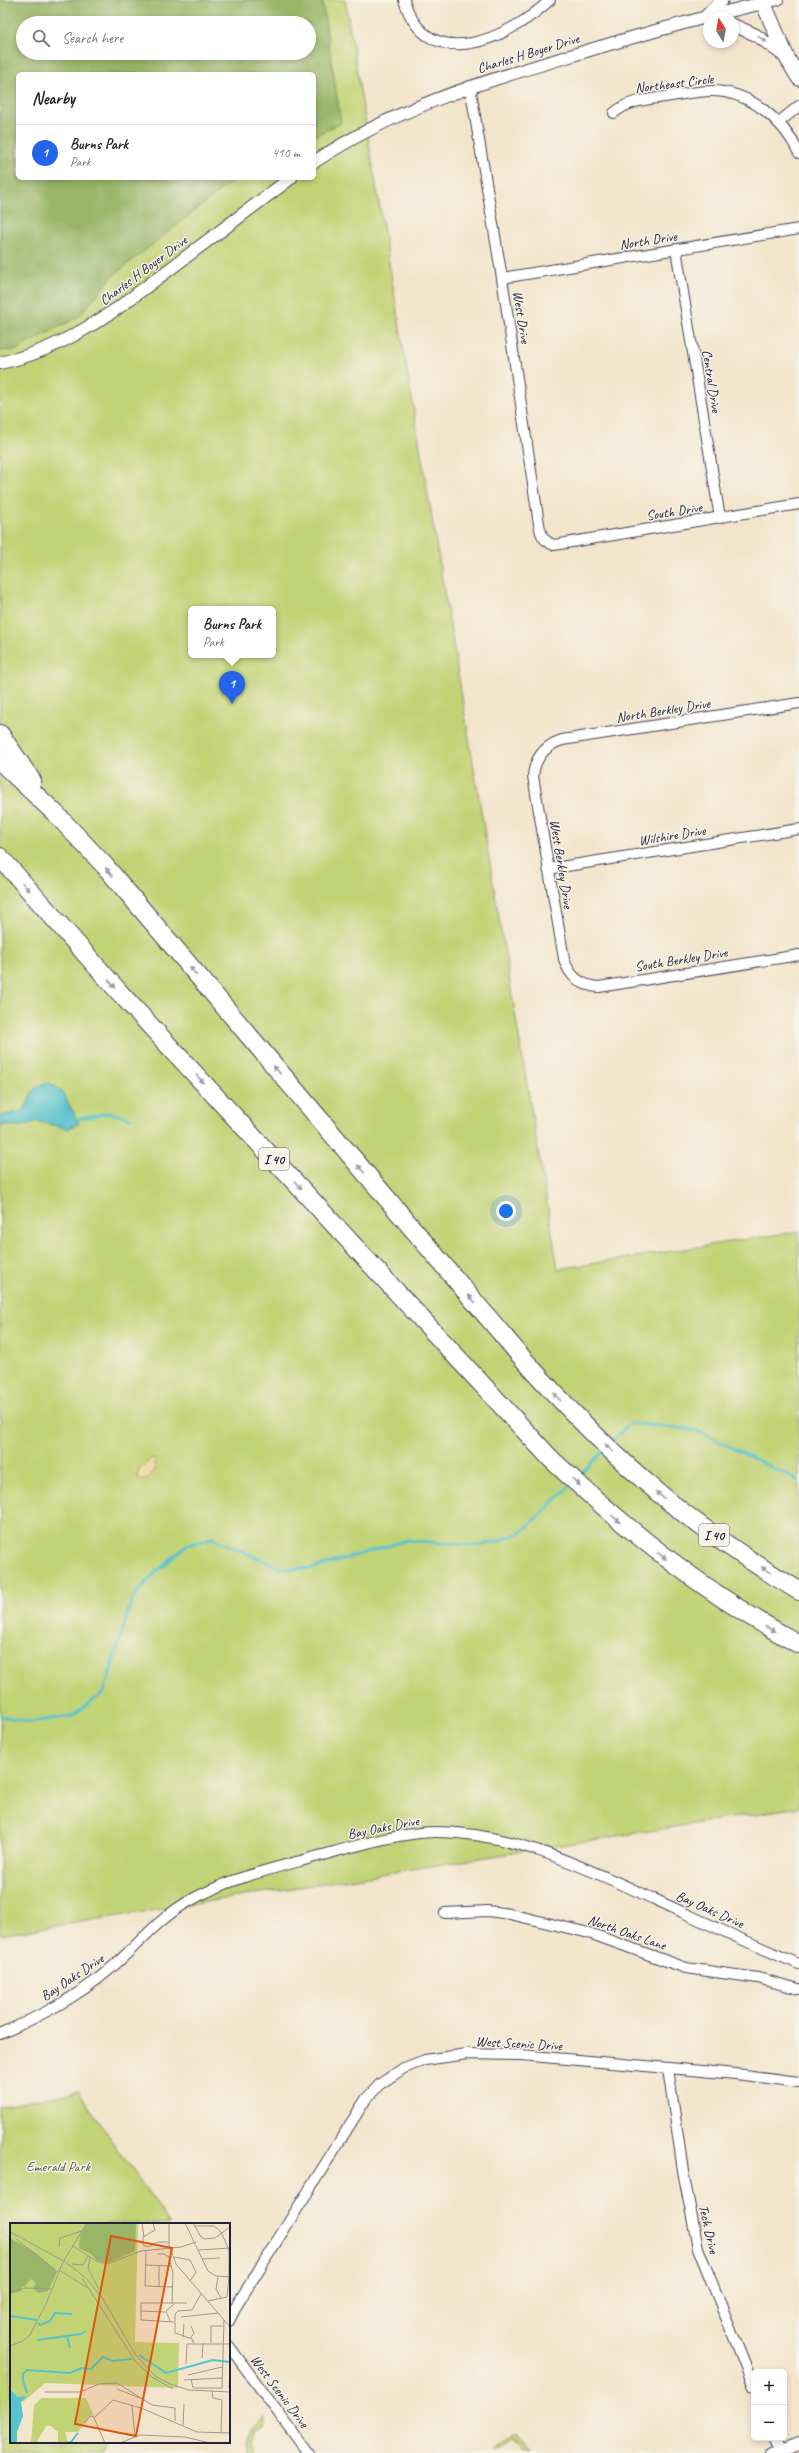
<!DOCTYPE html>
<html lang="en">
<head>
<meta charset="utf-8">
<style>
  body { margin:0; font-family:Caveat,sans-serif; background:#f6f6f6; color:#202124 }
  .controls { position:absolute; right:12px; bottom:12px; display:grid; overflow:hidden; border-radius:6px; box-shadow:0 2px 6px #0003 }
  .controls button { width:36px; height:36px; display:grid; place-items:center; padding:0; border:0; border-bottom:1px solid #e0e0e0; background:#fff; color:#202124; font:20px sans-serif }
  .compass { position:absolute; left:703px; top:12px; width:36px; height:36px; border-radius:50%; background:#fff; box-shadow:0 2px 6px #0003; rotate:349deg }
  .you { position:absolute; left:506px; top:1211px; width:14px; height:14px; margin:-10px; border:3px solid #fff; border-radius:50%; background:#1a73e8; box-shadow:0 0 0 6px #1a73e833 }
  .badge { display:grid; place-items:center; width:26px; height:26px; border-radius:50%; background:#2563eb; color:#fff; font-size:13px; font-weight:700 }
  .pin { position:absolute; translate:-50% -33px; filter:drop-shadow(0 1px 2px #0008) }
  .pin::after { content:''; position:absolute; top:21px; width:14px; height:12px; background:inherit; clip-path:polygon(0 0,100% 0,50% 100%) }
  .popup { position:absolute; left:188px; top:606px; width:88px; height:52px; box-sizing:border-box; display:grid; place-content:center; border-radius:6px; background:#fff; filter:drop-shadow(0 1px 3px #0005); font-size:13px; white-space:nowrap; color:#757577 }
  .popup b { font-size:15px; color:#202124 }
  .popup::after { content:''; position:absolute; left:50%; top:100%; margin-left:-8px; border:8px solid transparent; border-top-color:#fff }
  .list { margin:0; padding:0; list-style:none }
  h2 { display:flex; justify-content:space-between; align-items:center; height:52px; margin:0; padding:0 16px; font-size:17px }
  h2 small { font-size:13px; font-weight:400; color:#757577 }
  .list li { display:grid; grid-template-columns:26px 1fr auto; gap:12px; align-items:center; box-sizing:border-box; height:56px; padding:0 16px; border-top:1px solid #e0e0e0 }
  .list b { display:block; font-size:15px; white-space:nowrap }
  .list p { margin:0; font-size:13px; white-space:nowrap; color:#757577 }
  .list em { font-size:13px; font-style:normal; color:#757577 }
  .icon { flex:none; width:22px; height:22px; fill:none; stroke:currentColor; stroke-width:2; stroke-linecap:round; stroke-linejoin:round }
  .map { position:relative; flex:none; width:799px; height:2453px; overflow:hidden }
  .search { position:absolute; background:#fff; box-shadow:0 2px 6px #0003; left:16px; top:16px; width:300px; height:44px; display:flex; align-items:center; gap:10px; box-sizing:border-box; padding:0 14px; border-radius:22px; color:#757577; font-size:15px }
  .panel { position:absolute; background:#fff; box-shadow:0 2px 6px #0003; left:16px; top:72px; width:300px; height:108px; border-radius:6px }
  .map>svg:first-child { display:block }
  .green { fill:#c2d376; stroke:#727a58; fill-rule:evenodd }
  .forest { fill:#99b567; stroke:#5e6c51; fill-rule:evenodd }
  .sand { fill:#eeda9e; stroke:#887e6c }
  .water { fill:#55c2cc; stroke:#3c7284 }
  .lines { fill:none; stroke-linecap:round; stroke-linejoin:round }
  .stream { stroke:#55c2cc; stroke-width:3 }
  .minor-casing { stroke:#413f51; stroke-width:12 }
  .tertiary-casing { stroke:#413f51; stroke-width:14 }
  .primary-casing { stroke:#413f51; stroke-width:17 }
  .motorway-casing { stroke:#413f51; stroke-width:20 }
  .minor { stroke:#fff; stroke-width:10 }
  .tertiary { stroke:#fff; stroke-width:12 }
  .primary { stroke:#fff; stroke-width:15 }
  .motorway { stroke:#fff; stroke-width:18 }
  .oneway { fill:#9c9ca7 }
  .labels { text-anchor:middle; stroke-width:3; stroke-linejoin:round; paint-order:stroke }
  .shield { fill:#f7f3e8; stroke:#62616f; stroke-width:1 }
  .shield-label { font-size:13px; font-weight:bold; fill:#22223b }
  .street-label { font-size:14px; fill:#22223b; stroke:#f7f3e8 }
  .park-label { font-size:14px; fill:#52574d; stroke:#f7f3e8 }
  .inset-river { fill:none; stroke:#55c2cc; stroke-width:2 }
  .inset-road { fill:none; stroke:#9f9792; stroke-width:1 }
  .view { fill:#de560e; fill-opacity:0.15; stroke:#de560e; stroke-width:2 }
  .inset-edge { fill:none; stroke:#22223b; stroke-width:2 }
</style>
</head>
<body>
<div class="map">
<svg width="799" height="2453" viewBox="0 0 799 2453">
  <rect width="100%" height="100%" fill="#f7f3e8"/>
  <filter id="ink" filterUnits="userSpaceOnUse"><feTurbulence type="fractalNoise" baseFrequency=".025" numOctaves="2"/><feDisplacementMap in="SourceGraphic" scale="8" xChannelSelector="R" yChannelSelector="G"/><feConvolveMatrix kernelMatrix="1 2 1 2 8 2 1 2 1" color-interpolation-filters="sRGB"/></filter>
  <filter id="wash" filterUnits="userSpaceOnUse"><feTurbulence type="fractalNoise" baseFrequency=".012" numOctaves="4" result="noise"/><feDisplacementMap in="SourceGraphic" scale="16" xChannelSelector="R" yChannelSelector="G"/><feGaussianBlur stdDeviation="0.9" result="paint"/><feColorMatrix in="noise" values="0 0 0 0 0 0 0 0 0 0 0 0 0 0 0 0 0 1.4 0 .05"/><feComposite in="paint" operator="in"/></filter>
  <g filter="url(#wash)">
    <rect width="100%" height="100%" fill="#f3e5cc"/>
    <g class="green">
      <path d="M0,0H345L558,1269L799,1231V1807L0,1935ZM23,23H309V53H23ZM18,74H314V178H18ZM191,609H273V655H191Z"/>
      <path d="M78,2091L170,2224H11V2442H107L102,2453H0V2107Z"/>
      <path d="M266,2418V2426L256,2432L253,2441L254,2453H248C246,2436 253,2428 266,2418Z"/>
      <path d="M517,2434L530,2453L523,2450L515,2440L496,2453L494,2451Z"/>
    </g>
    <path class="forest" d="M0,0H322L341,123L314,136V74H18V178H236L114,275L78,317L16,350L0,351ZM23,23H309V53H23Z"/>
    <path class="sand" d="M152,1458L156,1461C154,1470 151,1481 140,1479L137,1476L140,1469Z"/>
    <path class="water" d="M50,1083L63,1093L79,1123L68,1129L37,1121L23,1126L0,1125V1116L23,1111C33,1099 28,1084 50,1083Z"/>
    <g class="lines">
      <g class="stream">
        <path d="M76,1119L109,1113L131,1118"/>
        <path d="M611,1442L630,1423L696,1430L799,1481"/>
        <path d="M578,1477L603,1451"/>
        <path d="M0,1716L31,1722L73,1716L104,1692L132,1599L156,1572L187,1545L212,1538L283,1569L314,1568L407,1540L478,1546L500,1541L523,1531L570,1486"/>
      </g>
    </g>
  </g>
  <g filter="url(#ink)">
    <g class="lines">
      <defs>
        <g id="minor">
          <path d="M404,0C427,77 510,38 550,0"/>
          <path d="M763,3L778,0"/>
          <path d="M470,86L502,278L539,524C541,535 543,541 554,545L799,504"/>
          <path d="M614,113C629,100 646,100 665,97C680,95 696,91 711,91C750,91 783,120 799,153"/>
          <path d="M779,122L799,106"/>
          <path d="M676,249L720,518"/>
          <path d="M502,278L799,229"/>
          <path d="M799,703L562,740C544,746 535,758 533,776L564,959C569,976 581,986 599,987L799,955"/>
          <path d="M548,869L799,829"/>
          <path d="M445,1913L488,1911L510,1914L589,1933L686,1968L758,1978L799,1989"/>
          <path d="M0,2034C38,2017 78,1997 110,1969C136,1947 157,1920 186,1903C226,1879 271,1869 315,1857C349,1848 402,1832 436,1832C512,1832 586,1868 654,1899C702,1921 750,1944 799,1964"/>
          <path d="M668,2069L684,2177L698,2248L754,2387"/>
          <path d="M229,2321L238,2303L366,2099L380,2084L404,2068L425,2060L467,2054L521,2055L736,2074L799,2082"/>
          <path d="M229,2346L308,2453"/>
          <path d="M776,2438L782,2450"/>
        </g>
        <g id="tertiary">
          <path d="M706,16L722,0"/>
          <path d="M733,25L756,35L787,58"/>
          <path d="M314,162C397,107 479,83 573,55C636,36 699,18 763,3"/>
          <path d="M0,363C44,354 81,333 118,308L291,178"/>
          <path d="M773,2453L799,2443"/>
        </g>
        <path id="primary" d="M762,0L787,58L799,78"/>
        <g id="motorway">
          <path d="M0,734L32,781"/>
          <path d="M0,761L55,813L105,866L518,1353C562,1403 608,1451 660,1494C703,1530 751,1562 799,1591"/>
          <path d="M0,857L120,993L551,1459C627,1530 707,1595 799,1644"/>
        </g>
      </defs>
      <use href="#minor" class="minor-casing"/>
      <use href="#tertiary" class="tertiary-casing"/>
      <use href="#primary" class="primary-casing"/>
      <use href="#motorway" class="motorway-casing"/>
      <use href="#minor" class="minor"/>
      <use href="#tertiary" class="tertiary"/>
      <use href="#primary" class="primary"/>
      <use href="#motorway" class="motorway"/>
    </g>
    <defs><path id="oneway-solid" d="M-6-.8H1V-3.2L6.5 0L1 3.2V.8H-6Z"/></defs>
    <g class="oneway">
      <use href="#oneway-solid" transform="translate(762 39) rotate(34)"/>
      <use href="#oneway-solid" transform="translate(109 872) rotate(-130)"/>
      <use href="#oneway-solid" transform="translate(26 887) rotate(48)"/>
      <use href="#oneway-solid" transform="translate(193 971) rotate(-130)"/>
      <use href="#oneway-solid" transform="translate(112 984) rotate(48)"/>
      <use href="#oneway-solid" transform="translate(277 1070) rotate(-130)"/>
      <use href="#oneway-solid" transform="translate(200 1079) rotate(47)"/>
      <use href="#oneway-solid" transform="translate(361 1169) rotate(-130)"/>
      <use href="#oneway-solid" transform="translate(298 1185) rotate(48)"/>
      <use href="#oneway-solid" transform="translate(472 1299) rotate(-131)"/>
      <use href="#oneway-solid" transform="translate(557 1397) rotate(-134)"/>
      <use href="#oneway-solid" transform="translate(609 1448) rotate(-137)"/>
      <use href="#oneway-solid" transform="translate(576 1482) rotate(43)"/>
      <use href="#oneway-solid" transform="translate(660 1495) rotate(-141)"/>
      <use href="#oneway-solid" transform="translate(616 1519) rotate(40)"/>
      <use href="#oneway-solid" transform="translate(662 1556) rotate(37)"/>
      <use href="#oneway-solid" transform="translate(766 1570) rotate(-148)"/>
      <use href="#oneway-solid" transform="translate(770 1629) rotate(28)"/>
    </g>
  </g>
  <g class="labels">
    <g class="shield">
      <rect x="259" y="1148" width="30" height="22" rx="3"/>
      <rect x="699" y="1524" width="30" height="22" rx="3"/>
    </g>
    <g class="shield-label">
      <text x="274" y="1164">I 40</text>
      <text x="714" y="1540">I 40</text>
    </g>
    <g class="street-label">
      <text transform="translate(528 53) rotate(-17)" y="5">Charles H Boyer Drive</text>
      <text transform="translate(674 83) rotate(-7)" y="5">Northeast Circle</text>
      <text transform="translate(648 240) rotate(-9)" y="5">North Drive</text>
      <text transform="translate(143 270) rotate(-37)" y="5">Charles H Boyer Drive</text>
      <text transform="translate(522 317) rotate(81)" y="5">West Drive</text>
      <text transform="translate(712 381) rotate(81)" y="5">Central Drive</text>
      <text transform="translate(674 511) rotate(-9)" y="5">South Drive</text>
      <text transform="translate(663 710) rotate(-9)" y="5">North Berkley Drive</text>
      <text transform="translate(672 835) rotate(-9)" y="5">Wilshire Drive</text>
      <text transform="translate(562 864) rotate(81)" y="5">West Berkley Drive</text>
      <text transform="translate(681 959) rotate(-9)" y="5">South Berkley Drive</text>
      <text transform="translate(383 1827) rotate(-11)" y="5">Bay Oaks Drive</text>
      <text transform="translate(710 1909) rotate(24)" y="5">Bay Oaks Drive</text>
      <text transform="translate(627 1932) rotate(19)" y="5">North Oaks Lane</text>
      <text transform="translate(72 1977) rotate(-34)" y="5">Bay Oaks Drive</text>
      <text transform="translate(519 2043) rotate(3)" y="5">West Scenic Drive</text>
      <text transform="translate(709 2229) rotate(77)" y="5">Tech Drive</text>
      <text transform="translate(280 2391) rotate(53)" y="5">West Scenic Drive</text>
    </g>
    <g class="park-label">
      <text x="58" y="2171">Emerald Park</text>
    </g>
  </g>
  <g transform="translate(10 2223)">
    <rect width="220" height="220" fill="#f3e5cc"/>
    <path d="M0,0H128L125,119L169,120L168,165L35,160L13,179L0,165ZM32,175H76L84,193L81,192L68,209H55L58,220H48V209L41,203H36L26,220H21L24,182Z" fill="#c2d376"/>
    <path d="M77,0H126L125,28L97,40L87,38L81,31L69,25L70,13ZM0,15L27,31L47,49L38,68L28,70L23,65L26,60L21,56L15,62L17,64L12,63L11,68L0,71Z" fill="#99b567"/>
    <path d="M0,166L8,174L17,173L11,179L13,193L7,209V220H0Z" fill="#55c2cc"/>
    <path class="inset-river" d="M0,93L27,97M28,100L30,102L40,98L45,90L62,91M57,113L60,125M27,117L71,111L76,108M129,132L156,150L203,137L220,139M13,157V151L17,147L60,150L72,145L81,146L93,134L102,138L122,136M13,157L17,170M55,220L61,219L68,210"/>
    <path class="inset-road" d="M132,0L134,14M143,0L145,7L133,14V22L138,24L148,19H159M159,0V22L166,41L220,104M175,0L198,48L206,53L220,54M183,0L191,14L195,16L205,15L220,4M185,3H204L211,9L219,27V54M0,9L54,38L76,55L93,76L125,131L145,153L160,161L179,167L220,169M6,16L48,49M63,23L86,38L97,41L131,28L171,24L186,19M49,24L50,15L72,8M136,27L135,63L163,64M189,27L220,25M147,31H154L159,34M159,34L163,50L162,81M164,34L180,37L186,49L180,58M80,35L78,45L89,67M192,36L210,35M62,41L73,42L78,33M136,42L162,43M49,47L78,65M208,54L206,66L211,75M72,55L126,139L142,154L163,166M149,64V42M0,69L15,65L42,66M198,78L217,74L219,54M130,88L155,89M171,94L208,90M160,98L156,88L164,81M164,99L131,97V80H177M173,114L174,101M180,116L184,110L181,103M184,120L182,116L165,110V91L168,88L182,87L191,71M201,120V103H213M0,123L13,118L20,112L36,81L53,39L77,0M192,135L193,120M176,141L177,121H220M178,152L212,144M181,156L183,165H212L214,97M174,157L212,155M219,165L220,148M107,166L135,177M202,168L203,175L212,177L211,209M35,169H70L89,161L107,160L142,182L165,185V198M122,182L125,213M75,200L80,193L84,194M173,202L174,181M95,220L84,195L103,177L131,185L187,209L220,210M110,220L130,212L175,214L200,220"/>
    <path class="view" d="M101,13L162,25L126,213L65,201Z"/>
    <rect width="220" height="220" class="inset-edge"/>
  </g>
</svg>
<div class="controls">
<button>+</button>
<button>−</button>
</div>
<svg class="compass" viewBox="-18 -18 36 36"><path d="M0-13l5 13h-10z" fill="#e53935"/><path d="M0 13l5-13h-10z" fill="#757577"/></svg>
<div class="you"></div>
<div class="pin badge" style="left:232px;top:704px">1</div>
<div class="popup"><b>Burns Park</b>Park</div>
<div class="search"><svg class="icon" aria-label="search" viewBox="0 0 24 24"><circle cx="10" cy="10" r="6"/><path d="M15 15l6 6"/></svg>Search here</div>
<section class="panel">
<h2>Nearby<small></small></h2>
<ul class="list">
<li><span class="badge">1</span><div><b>Burns Park</b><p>Park</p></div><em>410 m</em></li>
</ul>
</section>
</div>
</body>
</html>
